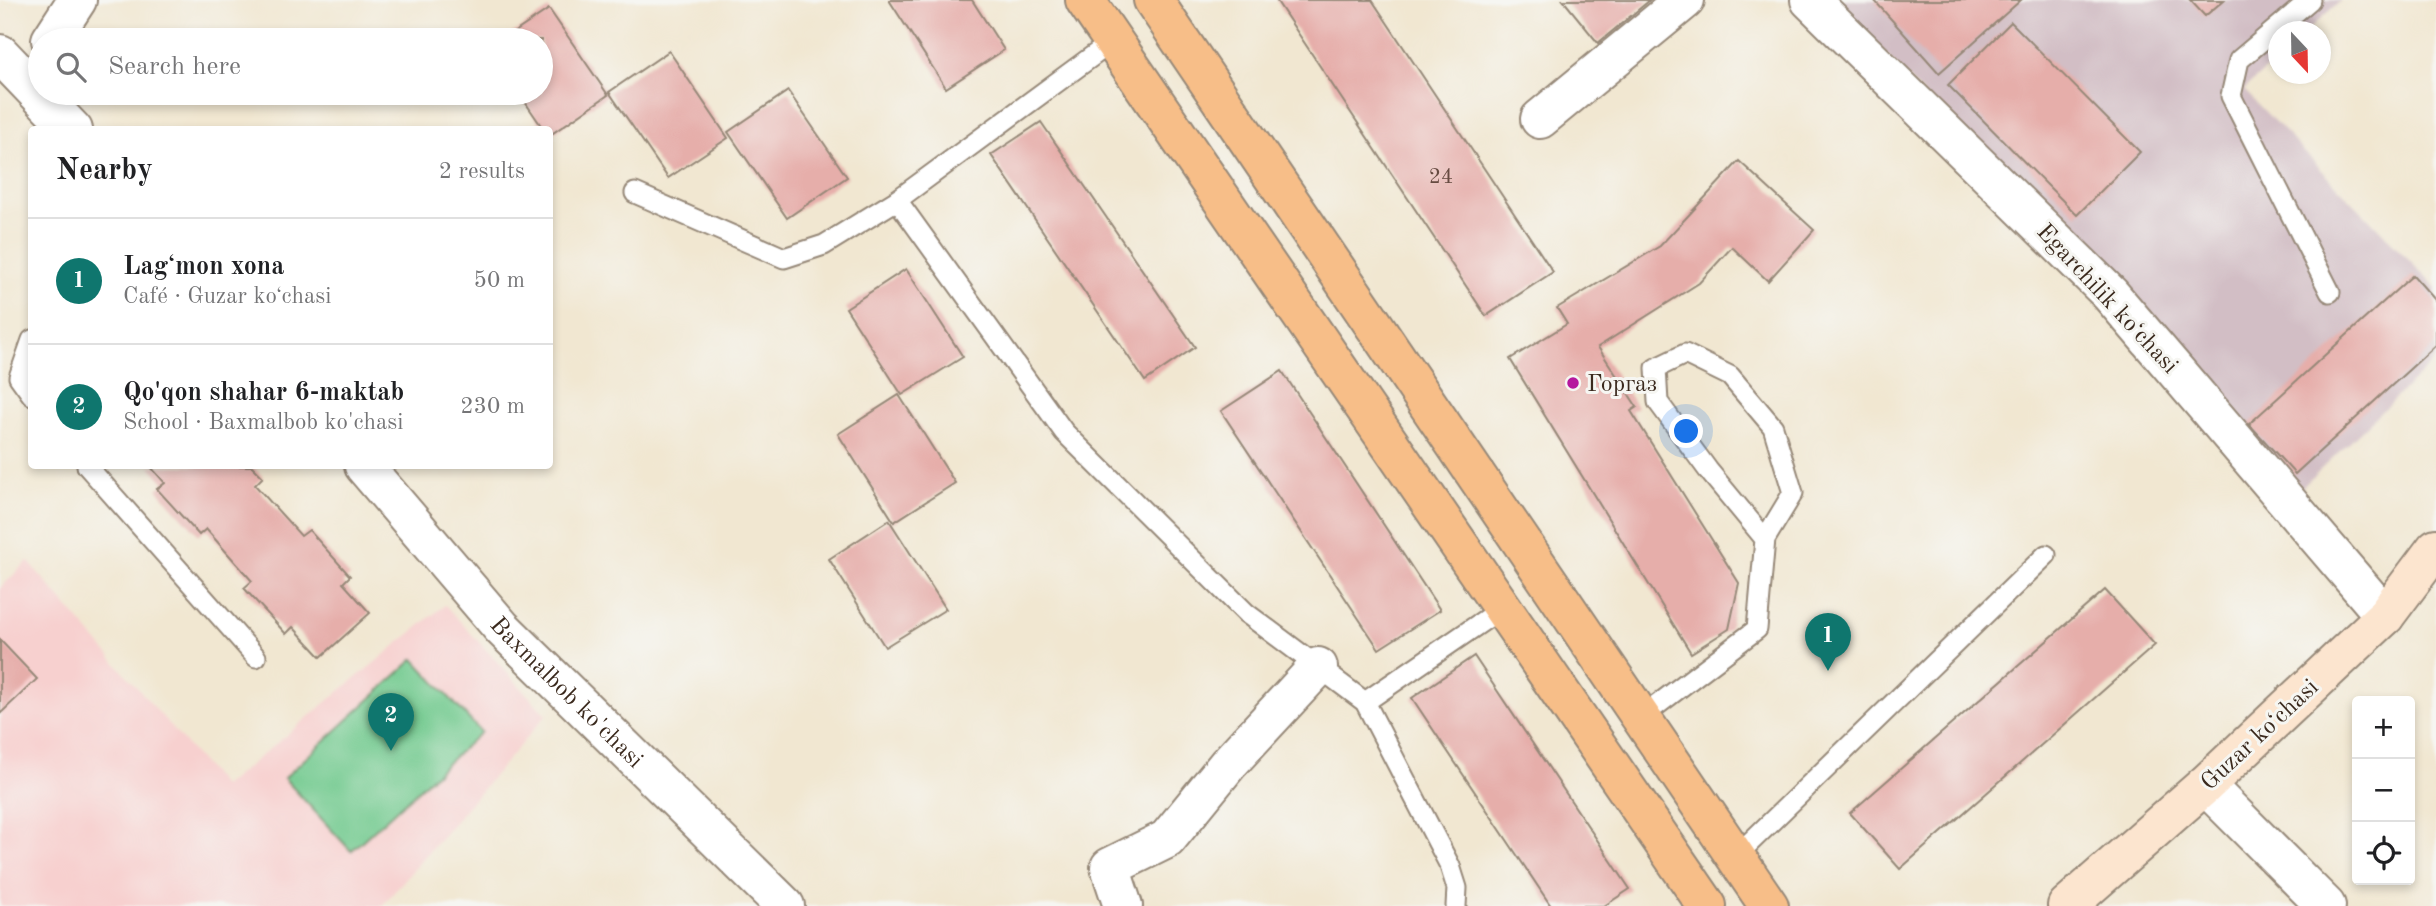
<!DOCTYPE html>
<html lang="en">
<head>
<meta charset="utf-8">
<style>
  body { margin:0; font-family:"Old Standard TT",serif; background:#f2f2f2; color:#202124 }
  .controls { position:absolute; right:21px; bottom:21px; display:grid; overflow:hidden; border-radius:7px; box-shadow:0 4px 10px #0003 }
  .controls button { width:63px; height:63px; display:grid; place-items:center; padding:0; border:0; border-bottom:2px solid #e0e0e0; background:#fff; color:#202124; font:35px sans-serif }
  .compass { position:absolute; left:2268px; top:21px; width:63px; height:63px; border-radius:50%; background:#fff; box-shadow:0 4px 10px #0003; rotate:158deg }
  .you { position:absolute; left:1687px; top:432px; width:24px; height:24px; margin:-18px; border:5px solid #fff; border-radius:50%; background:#1a73e8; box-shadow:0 0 0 10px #1a73e833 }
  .badge { display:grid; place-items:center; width:46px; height:46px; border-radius:50%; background:#0f766e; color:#fff; font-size:23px; font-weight:700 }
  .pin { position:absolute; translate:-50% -58px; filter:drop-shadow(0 2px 4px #0008) }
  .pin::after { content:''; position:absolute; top:37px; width:24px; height:21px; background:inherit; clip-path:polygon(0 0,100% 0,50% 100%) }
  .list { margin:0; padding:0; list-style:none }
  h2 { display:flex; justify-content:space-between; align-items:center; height:91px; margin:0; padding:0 28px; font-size:30px }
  h2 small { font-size:23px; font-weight:400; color:#757577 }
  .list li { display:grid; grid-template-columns:46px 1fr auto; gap:21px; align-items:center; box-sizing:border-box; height:126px; padding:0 28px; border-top:2px solid #e0e0e0 }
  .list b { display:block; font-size:26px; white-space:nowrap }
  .list p { margin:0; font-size:23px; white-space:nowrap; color:#757577 }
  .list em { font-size:23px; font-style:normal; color:#757577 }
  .icon { flex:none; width:38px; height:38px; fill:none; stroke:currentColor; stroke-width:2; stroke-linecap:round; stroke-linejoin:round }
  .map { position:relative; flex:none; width:2436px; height:906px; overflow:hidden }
  .search { position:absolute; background:#fff; box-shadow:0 4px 10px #0003; left:28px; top:28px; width:525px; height:77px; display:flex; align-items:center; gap:18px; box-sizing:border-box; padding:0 24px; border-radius:38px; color:#757577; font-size:26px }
  .panel { position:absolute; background:#fff; box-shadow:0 4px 10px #0003; left:28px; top:126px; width:525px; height:343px; border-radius:7px }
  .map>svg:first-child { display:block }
  .built { fill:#f7d0cf }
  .industrial { fill:#d2bec5 }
  .green { fill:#73ca90; stroke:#577a57; stroke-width:2 }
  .building { fill:#e6aeaa }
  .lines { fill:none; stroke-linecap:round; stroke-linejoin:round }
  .lane-casing { stroke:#968878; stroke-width:23 }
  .street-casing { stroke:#968878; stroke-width:42 }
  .secondary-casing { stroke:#968878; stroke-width:42 }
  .primary-casing { stroke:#968878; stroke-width:42 }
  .lane { stroke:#fff; stroke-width:19 }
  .street { stroke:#fff; stroke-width:38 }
  .secondary { stroke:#fce5cf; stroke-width:38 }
  .primary { stroke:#f7be88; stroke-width:38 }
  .poi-dot { fill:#b5179e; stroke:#f6f6f2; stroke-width:2.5 }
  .labels { text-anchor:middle; stroke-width:6; stroke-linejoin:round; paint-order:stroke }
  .number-label { font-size:21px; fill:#664b41 }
  .street-label { font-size:24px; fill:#3b2a1e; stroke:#f6f6f2 }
  .poi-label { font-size:24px; fill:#3b2a1e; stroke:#f6f6f2; text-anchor:start }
</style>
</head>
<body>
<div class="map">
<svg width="2436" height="906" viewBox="0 0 2436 906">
  <rect width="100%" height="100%" fill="#f6f6f2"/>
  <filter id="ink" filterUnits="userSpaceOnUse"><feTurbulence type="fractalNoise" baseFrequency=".0143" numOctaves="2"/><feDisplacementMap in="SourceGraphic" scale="14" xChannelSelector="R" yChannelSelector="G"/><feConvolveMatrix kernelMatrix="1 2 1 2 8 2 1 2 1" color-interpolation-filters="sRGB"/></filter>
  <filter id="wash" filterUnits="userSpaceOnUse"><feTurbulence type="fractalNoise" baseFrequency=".00686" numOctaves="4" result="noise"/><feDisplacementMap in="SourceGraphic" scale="28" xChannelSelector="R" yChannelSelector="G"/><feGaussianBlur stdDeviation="1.57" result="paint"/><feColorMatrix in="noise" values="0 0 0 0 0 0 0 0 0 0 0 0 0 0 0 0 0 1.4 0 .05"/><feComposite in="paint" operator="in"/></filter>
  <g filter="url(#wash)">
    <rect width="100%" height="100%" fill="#f1e7d1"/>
    <path class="built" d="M28,561L223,787L445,605L546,715L382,906H0V588Z"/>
    <path class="industrial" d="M1835,0H2341L2307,31L2278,32V58L2244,90L2436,288V359L2296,493Z"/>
    <path class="green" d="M414,659L481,732L351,851L284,778Z"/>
    <g id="blocks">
      <g class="building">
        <path d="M889,0H972L1004,50L946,88Z"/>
        <path d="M1276,0H1372L1553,272L1486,316Z"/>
        <path d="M1563,0H1650L1598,43Z"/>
        <path d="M1874,0H2021L1939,73Z"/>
        <path d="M2190,0H2224L2205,16Z"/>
        <path d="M549,9L608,95L550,135V130H544L519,93H541V40H503Z"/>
        <path d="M2011,22L2140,152L2077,215L1948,85Z"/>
        <path d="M669,51L728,138L668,178L609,92Z"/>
        <path d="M788,91L847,177L787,218L728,132Z"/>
        <path d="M1041,122L1195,347L1145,381L991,155Z"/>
        <path d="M1739,161L1814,230L1768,281L1732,247L1699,283L1598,347L1637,407L1631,411L1739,583L1729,629L1691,653L1510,359L1567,324L1557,308L1660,246Z"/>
        <path d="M906,269L963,357L902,395L846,308Z"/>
        <path d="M2413,275L2436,301V345L2295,474L2249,424Z"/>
        <path d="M1282,371L1440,610L1379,649L1221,411Z"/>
        <path d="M899,395L955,483L894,522L838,434Z"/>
        <path d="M150,466H252L263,477L255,485L301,536L309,530L350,576L343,583L370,613L321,657L293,627L286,634L244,588L252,581L206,529L199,535L157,489L165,483Z"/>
        <path d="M889,520L946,609L885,647L829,559Z"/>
        <path d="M2105,590L2155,645L1900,869L1850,813Z"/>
        <path d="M0,640L37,679L0,714Z"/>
        <path d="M1474,656L1630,889L1604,906H1551L1412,698Z"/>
      </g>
    </g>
  </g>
  <g filter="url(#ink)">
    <use href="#blocks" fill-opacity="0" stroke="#968878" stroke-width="2"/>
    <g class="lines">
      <defs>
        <g id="lane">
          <path d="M2310,0L2239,60L2231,96L2330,292"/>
          <path d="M635,193L784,258L824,245L897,200L1113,41"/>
          <path d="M897,200L1064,432L1246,613L1365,702L1450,866L1457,888L1456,906"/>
          <path d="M32,340L19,377L32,395"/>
          <path d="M87,466L256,657"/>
          <path d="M1365,702L1502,608"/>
          <path d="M1640,718L1757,629L1765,539L1793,493L1773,427L1730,376L1685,354L1656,368L1658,402L1708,470L1765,539"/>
          <path d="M1736,856L2046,555"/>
        </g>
        <g id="street">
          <path d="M1810,0L2110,294L2385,616"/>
          <path d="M51,40L77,0"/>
          <path d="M0,54L73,130"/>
          <path d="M1540,119L1685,0"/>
          <path id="s1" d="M364,466L502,628L785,906"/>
          <path d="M2205,785L2326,906"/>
          <path d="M1123,906L1110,867L1167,839L1228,764L1318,667"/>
        </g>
        <path id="secondary" d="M2067,906L2205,785L2385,616L2436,548"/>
        <g id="primary">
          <path d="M1085,0L1707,906"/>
          <path d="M1153,0L1769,906"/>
        </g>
      </defs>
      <use href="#lane" class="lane-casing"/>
      <use href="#street" class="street-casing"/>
      <use href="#secondary" class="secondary-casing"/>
      <use href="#primary" class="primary-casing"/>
      <use href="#lane" class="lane"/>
      <use href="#street" class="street"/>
      <use href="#secondary" class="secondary"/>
      <use href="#primary" class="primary"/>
    </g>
  </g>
  <circle class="poi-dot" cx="1573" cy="383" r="7"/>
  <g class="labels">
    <g class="number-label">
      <text x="1441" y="183">24</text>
    </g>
    <g class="street-label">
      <text transform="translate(2108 298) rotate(47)" y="8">Egarchilik koʻchasi</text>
      <text dy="8" stroke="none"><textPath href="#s1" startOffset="304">Baxmalbob ko'chasi</textPath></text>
      <text transform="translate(2259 734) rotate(-43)" y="8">Guzar koʻchasi</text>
    </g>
    <g class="poi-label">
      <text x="1587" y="391">Горгаз</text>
    </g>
  </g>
</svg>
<div class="controls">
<button>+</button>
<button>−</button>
<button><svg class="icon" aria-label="locate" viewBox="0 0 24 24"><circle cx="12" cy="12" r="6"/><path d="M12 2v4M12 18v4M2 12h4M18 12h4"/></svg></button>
</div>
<svg class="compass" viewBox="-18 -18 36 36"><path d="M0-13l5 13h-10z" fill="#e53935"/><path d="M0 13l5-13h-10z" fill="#757577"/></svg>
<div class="you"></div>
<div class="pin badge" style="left:1828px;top:671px">1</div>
<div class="pin badge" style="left:391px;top:751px">2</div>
<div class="search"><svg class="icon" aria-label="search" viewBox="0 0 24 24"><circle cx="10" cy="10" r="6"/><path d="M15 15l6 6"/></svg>Search here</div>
<section class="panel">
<h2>Nearby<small>2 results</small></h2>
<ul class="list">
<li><span class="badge">1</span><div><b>Lagʻmon xona</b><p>Café · Guzar koʻchasi</p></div><em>50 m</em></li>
<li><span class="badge">2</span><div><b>Qo'qon shahar 6-maktab</b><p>School · Baxmalbob ko'chasi</p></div><em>230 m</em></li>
</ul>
</section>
</div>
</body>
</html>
